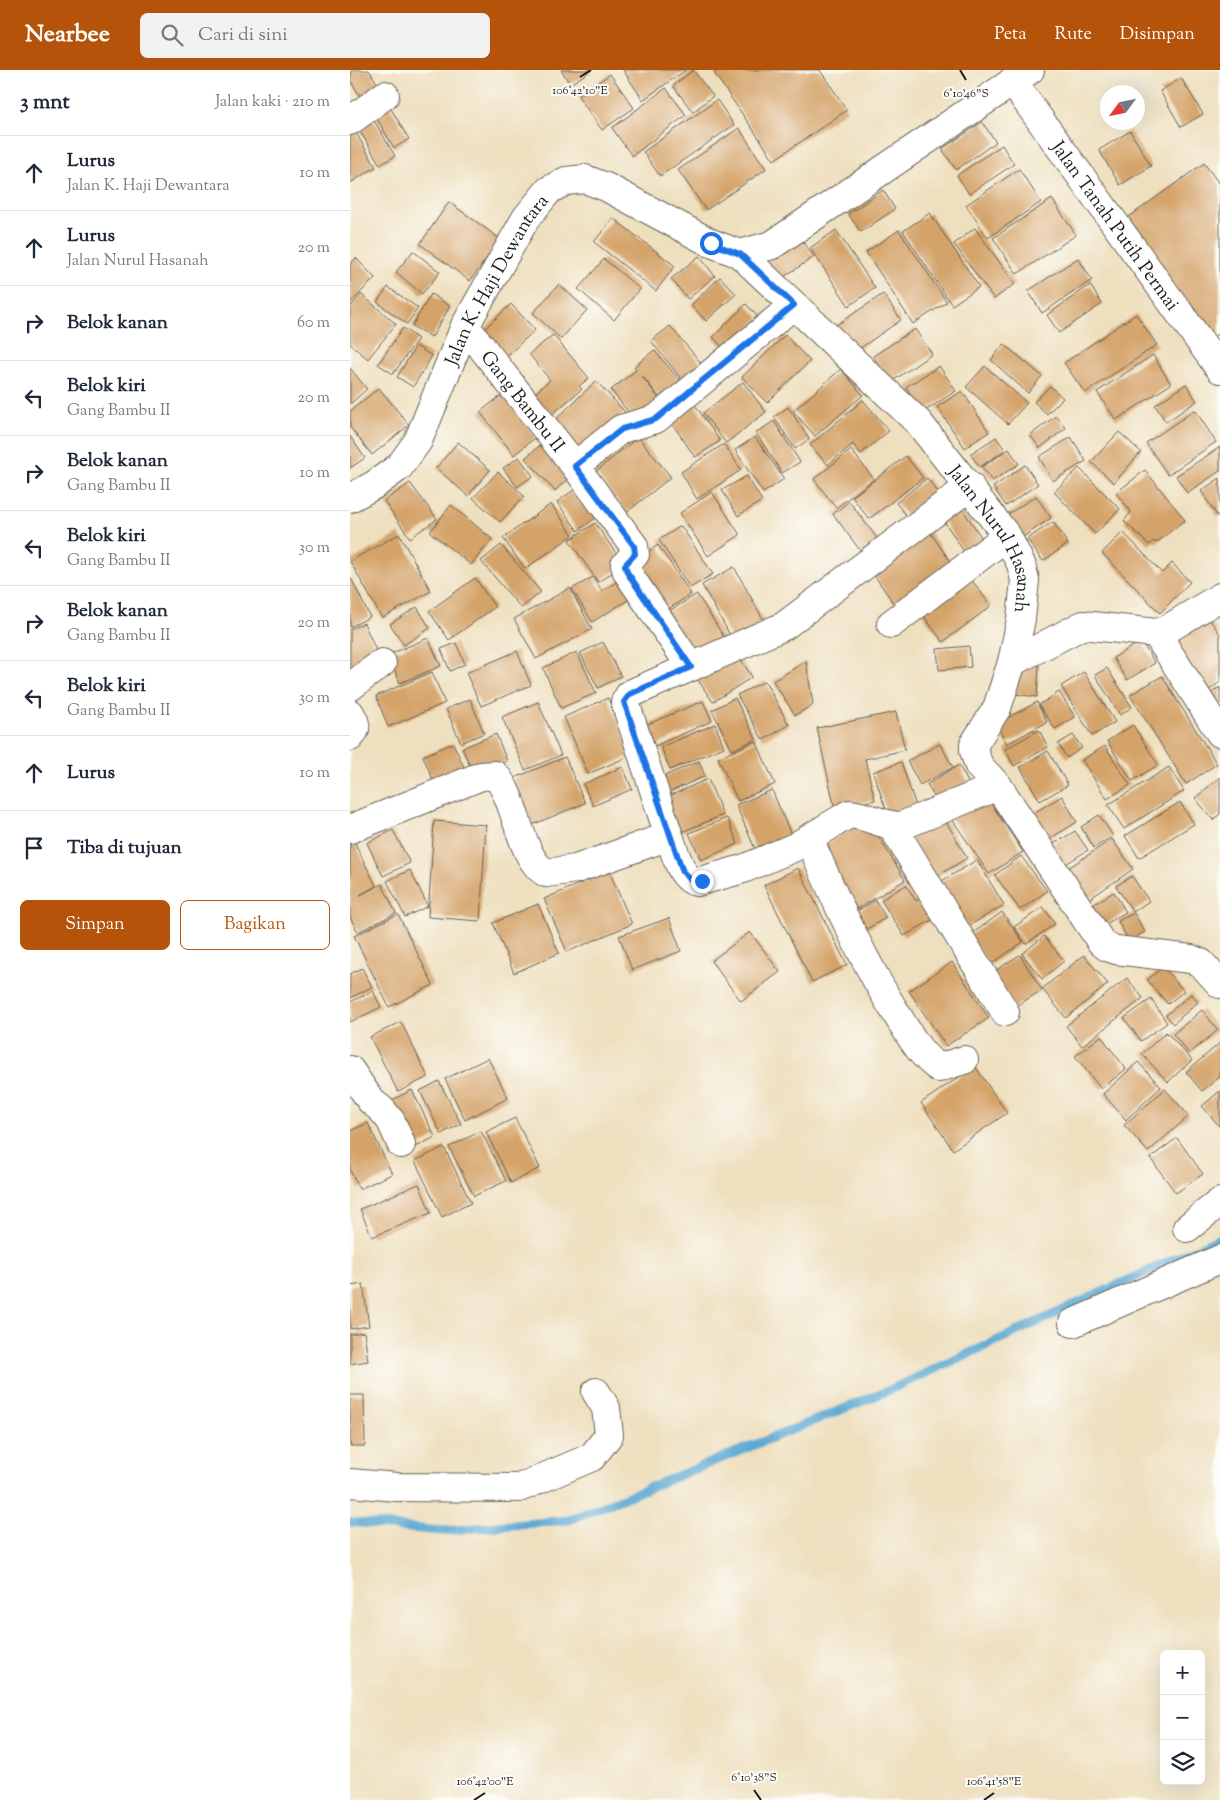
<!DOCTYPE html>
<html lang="id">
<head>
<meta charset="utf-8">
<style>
  body { margin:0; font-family:"Sorts Mill Goudy",serif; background:#f2f2f3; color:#1f2937 }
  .controls { position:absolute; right:15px; bottom:15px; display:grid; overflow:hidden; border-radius:8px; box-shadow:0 5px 20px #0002 }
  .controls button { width:45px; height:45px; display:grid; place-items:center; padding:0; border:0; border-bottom:1px solid #e0e1e3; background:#fff; color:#1f2937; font:25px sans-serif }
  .compass { position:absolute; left:750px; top:15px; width:45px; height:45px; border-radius:50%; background:#fff; box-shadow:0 5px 20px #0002; rotate:237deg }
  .stop { position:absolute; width:15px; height:15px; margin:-11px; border:4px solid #1a73e8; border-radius:50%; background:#fff }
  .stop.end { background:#1a73e8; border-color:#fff; box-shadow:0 1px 5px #0008 }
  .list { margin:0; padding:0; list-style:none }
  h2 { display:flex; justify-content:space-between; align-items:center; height:65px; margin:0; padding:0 20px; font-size:21px }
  h2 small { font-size:16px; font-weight:400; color:#747a83 }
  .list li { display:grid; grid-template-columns:32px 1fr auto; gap:15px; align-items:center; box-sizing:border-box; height:75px; padding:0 20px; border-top:1px solid #e0e1e3 }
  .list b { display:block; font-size:19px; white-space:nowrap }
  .list p { margin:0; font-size:16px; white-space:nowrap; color:#747a83 }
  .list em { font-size:16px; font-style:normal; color:#747a83 }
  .actions { display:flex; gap:10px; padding:15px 20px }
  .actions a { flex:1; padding:11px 0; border:1px solid #b45309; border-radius:8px; text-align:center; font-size:18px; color:#b45309 }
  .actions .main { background:#b45309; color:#fff }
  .icon { flex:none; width:28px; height:28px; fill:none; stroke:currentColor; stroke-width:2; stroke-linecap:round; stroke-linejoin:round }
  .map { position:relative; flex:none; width:870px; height:1730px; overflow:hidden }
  header { display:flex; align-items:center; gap:30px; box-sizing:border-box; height:70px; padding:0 25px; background:#b45309; color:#fff }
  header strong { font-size:24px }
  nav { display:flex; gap:28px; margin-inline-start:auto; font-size:18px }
  .search { width:350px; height:45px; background:#f2f2f3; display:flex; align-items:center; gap:12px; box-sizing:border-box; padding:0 18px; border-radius:8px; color:#747a83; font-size:19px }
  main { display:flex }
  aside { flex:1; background:#fff }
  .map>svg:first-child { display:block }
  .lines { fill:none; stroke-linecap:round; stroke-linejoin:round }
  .stream { stroke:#57a6d1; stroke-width:9 }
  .building { fill:#d4a369 }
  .minor-casing { stroke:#666055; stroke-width:30 }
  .minor { stroke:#fff; stroke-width:28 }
  .route { stroke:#1a73e8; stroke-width:6 }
  .ticks { fill:none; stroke:#1c1c1c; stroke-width:2 }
  .labels { text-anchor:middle; stroke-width:4; stroke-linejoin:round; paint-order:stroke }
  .street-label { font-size:19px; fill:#1c1c1c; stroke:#fdfcf7 }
  .ticks-label { font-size:12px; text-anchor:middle; fill:#1c1c1c; stroke:#fdfcf7; stroke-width:4; stroke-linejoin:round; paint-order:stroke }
</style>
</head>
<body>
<header>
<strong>Nearbee</strong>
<div class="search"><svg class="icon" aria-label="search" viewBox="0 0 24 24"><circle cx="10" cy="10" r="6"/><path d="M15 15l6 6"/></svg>Cari di sini</div>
<nav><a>Peta</a><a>Rute</a><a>Disimpan</a></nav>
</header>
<main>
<aside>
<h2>3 mnt<small>Jalan kaki · 210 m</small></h2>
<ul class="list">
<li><svg class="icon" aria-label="ahead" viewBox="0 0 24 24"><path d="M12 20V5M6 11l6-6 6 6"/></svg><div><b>Lurus</b><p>Jalan K. Haji Dewantara</p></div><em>10 m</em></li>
<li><svg class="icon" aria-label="ahead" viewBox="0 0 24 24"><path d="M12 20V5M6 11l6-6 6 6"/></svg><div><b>Lurus</b><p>Jalan Nurul Hasanah</p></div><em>20 m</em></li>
<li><svg class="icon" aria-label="right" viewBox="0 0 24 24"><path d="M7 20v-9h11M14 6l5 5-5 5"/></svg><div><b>Belok kanan</b></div><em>60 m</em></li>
<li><svg class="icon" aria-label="left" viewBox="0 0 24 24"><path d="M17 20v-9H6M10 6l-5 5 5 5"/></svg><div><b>Belok kiri</b><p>Gang Bambu II</p></div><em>20 m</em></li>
<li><svg class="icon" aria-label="right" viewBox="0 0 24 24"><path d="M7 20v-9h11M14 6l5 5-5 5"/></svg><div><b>Belok kanan</b><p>Gang Bambu II</p></div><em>10 m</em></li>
<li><svg class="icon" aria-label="left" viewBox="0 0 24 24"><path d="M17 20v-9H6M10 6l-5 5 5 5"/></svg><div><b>Belok kiri</b><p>Gang Bambu II</p></div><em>30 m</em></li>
<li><svg class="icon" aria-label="right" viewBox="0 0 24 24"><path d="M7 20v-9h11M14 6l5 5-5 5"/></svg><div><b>Belok kanan</b><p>Gang Bambu II</p></div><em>20 m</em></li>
<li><svg class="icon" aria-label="left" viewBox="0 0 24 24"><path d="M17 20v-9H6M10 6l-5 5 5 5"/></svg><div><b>Belok kiri</b><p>Gang Bambu II</p></div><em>30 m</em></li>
<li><svg class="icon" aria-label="ahead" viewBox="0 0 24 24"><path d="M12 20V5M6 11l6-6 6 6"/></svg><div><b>Lurus</b></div><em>10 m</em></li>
<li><svg class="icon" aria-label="arrive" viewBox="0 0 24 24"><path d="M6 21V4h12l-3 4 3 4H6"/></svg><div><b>Tiba di tujuan</b></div></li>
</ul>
<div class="actions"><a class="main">Simpan</a><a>Bagikan</a></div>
</aside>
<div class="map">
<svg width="870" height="1730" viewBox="0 0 870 1730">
  <rect width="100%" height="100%" fill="#fdfcf7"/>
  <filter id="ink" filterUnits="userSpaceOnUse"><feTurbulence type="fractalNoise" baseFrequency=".02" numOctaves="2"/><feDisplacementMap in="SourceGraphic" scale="10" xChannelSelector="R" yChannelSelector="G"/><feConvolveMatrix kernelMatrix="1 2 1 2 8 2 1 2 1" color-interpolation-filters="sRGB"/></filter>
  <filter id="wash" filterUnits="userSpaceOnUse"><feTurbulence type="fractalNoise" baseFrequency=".0096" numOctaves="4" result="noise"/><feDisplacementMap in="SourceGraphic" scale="20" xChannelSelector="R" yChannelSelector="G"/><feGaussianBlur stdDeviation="1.12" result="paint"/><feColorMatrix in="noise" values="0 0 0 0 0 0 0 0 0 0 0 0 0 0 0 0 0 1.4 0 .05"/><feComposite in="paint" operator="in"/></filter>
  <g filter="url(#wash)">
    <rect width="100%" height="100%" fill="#eedfbe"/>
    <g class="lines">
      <path class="stream" d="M0,1452L91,1461L219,1450L535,1322L870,1168"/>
    </g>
    <g id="blocks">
      <g class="building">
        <path d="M2,0H19L33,23L15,34L0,10Z"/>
        <path d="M211,0H242L220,14Z"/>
        <path d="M273,0H336L293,30Z"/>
        <path d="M343,0L363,26L343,42L323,16Z"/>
        <path d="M369,0H470L497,40L424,90L364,3Z"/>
        <path d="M260,4L284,38L252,60L228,26Z"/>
        <path d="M831,8L853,44L831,57L810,21Z"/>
        <path d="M316,18L336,45L282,86L262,58Z"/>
        <path d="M367,30L384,55L310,106L293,82Z"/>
        <path d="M38,34L59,69L44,78L23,42Z"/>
        <path d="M19,42L45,86L30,95L4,51Z"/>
        <path d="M632,52L646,72L606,100L592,79Z"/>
        <path d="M3,58L26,97L0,113V60Z"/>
        <path d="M389,58L416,99L356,140L328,100Z"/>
        <path d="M780,61L801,96L770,115L749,80Z"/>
        <path d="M652,75L664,94L619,124L607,105Z"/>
        <path d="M854,93L870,115V262L861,269L776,149Z"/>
        <path d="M669,99L691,132L638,168L616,135Z"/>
        <path d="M533,120L545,139L511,162L498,144Z"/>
        <path d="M702,129L726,165L667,204L643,168Z"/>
        <path d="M99,132L150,169L120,211L70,174Z"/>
        <path d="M580,143L629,217L602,235L553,161Z"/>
        <path d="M263,148L325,196L306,221L244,172Z"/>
        <path d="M625,158L665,214L644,229L604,174Z"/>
        <path d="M486,160L525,218L499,236L460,178Z"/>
        <path d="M549,160L597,232L563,254L516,182Z"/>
        <path d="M451,169L464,187L426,212L414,193Z"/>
        <path d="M63,181L90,202L72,224L46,202Z"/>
        <path d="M349,186L365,206L338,229L321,209Z"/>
        <path d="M6,188L25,208L0,233V194Z"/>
        <path d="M728,188L742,210L692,243L678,221Z"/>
        <path d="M254,189L290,219L264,250L228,219Z"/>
        <path d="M370,207L386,224L356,251L341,235Z"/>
        <path d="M209,214L237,240L211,269L183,243Z"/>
        <path d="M740,215L752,234L709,263L697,245Z"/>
        <path d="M38,217L68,238L57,254L27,232Z"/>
        <path d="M11,224L46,254L18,289L0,274V237Z"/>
        <path d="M81,224L100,236L82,267L62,256Z"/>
        <path d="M533,224L551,250L503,283L485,256Z"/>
        <path d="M161,234L185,260L149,293L126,267Z"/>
        <path d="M396,234L409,248L376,281L363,267Z"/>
        <path d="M786,244L807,275L735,323L714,293Z"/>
        <path d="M320,256L356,299L337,316L301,271Z"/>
        <path d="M53,258L68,269L43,304L28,294Z"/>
        <path d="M565,259L582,284L541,312L523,286Z"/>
        <path d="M203,265L239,308L229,316L232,319L195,350L178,329L200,310L179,284Z"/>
        <path d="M435,265L460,291L417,333L392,307Z"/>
        <path d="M654,274L692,306L678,323L641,290Z"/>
        <path d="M66,276L82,286L63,317L47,307Z"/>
        <path d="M304,280L333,314L313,331L292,306L309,329L284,349L261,320L286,300L284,297Z"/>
        <path d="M803,285L821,314L766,350L747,322Z"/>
        <path d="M589,296L606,321L573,342L556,317Z"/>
        <path d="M635,296L677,333L658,354L616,317Z"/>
        <path d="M0,298L17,319L0,334Z"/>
        <path d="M491,299L513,325L465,366L443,341Z"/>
        <path d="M246,311L275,342L230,384L202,353Z"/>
        <path d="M393,312L416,342L376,373L353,343Z"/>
        <path d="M836,314L847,331L816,352L805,335Z"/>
        <path d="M700,316L713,328L697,344L684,332Z"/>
        <path d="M29,318L59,355L22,385L0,357V341Z"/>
        <path d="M612,321L639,362L615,378L587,337Z"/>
        <path d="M153,324L186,367L164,385L130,342Z"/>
        <path d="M513,330L539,361L511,384L503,374L478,395L460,375Z"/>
        <path d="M343,332L370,371L345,387L319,349Z"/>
        <path d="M438,337L459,369L445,379L424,347Z"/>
        <path d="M845,340L866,372L818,405L796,373Z"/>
        <path d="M706,346L716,358L690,378L680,365Z"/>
        <path d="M424,351L450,392L432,403L406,363Z"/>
        <path d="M769,362L791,382L764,413L741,392Z"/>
        <path d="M0,366L15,388L0,398Z"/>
        <path d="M288,367L321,407L277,442L245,402Z"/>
        <path d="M405,367L434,409L413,423L385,380Z"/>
        <path d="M646,367L655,380L630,397L620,384Z"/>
        <path d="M721,367L736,391L703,411L689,387Z"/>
        <path d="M108,372L140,400L118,426L86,398Z"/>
        <path d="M194,372L223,404L205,421L175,388Z"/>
        <path d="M374,374L391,400L347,429L331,402Z"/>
        <path d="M870,377V401L837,423L826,406Z"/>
        <path d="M659,379L669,394L642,411L632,397Z"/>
        <path d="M501,380L524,409L486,438L464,409Z"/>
        <path d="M556,386L573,408L519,449L502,427Z"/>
        <path d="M169,387L183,406L167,417L153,398Z"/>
        <path d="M675,395L688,414L656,436L643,417Z"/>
        <path d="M729,398L770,439L745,464L704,422Z"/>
        <path d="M795,400L835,450L806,473L804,471L799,475L774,451L781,442L766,423Z"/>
        <path d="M148,402L174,426L150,452L123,428Z"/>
        <path d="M397,406L412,431L388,446L372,420Z"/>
        <path d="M577,408L595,431L564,455L546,433Z"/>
        <path d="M870,408V445L868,447L851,421Z"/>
        <path d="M60,413L87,449L60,468L34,431Z"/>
        <path d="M231,415L251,444L228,461L207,432Z"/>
        <path d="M362,422L390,465L358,486L330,443Z"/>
        <path d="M686,426L701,448L673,467L658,444Z"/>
        <path d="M499,431L532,475L515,487L483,444Z"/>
        <path d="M201,434L223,465L175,499L153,468Z"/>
        <path d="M101,435L142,469L121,495L80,462Z"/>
        <path d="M610,436L634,471L615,483L592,448Z"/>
        <path d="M703,452L718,474L693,491L677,469Z"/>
        <path d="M245,453L274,495L248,512L219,470Z"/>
        <path d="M331,456L363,504L340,518L309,470Z"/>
        <path d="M578,459L602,494L544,534L520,499Z"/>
        <path d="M773,462L812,503L822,493L840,512L810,543L752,483Z"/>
        <path d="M49,464L81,521L32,548L0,491Z"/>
        <path d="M151,475L191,522L171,538L131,491Z"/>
        <path d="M308,475L341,524L311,544L279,495Z"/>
        <path d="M384,497L417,556L385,574L352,515Z"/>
        <path d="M618,505L641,536L593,572L570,541Z"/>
        <path d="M0,506L20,547L0,557Z"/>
        <path d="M276,506L286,525L242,552L222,519L243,507L252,521Z"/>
        <path d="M125,508L145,537L99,570L79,541Z"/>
        <path d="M220,518L242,559L186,589L164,549Z"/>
        <path d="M347,524L377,572L344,593L314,544Z"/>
        <path d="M67,537L80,558L54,575L40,554Z"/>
        <path d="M857,546L870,564V612L854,624L818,576Z"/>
        <path d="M14,553L31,592L0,605V559Z"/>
        <path d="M78,568L91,596L50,613L38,585Z"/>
        <path d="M791,571L805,593L777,610L763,588Z"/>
        <path d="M253,572L271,606L248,618L230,583Z"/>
        <path d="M106,573L115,594L100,601L91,579Z"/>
        <path d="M619,576L621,597L589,600L587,579Z"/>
        <path d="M167,581L181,615L131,636L116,603Z"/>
        <path d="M227,582L246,623L211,638L193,598Z"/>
        <path d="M388,585L402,607L363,632L348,610Z"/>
        <path d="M456,591L463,635L445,645L423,611Z"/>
        <path d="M667,594L689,595L687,627L665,624Z"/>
        <path d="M757,598L782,637L770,645L745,605Z"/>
        <path d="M82,602L95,633L38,657L26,626Z"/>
        <path d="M734,602L765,652L742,666L711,616Z"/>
        <path d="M812,606L867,694L836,714L780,625Z"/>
        <path d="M415,611L439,655L413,670L387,625Z"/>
        <path d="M870,617V651L855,627Z"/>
        <path d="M709,622L725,647L705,659L689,635Z"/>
        <path d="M258,628L282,685L238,704L214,647Z"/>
        <path d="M385,628L406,669L382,680L362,640Z"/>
        <path d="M120,629L134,663L111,673L96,639Z"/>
        <path d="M353,631L362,651L300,678L291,657Z"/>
        <path d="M188,632L211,685L175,700L152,647Z"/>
        <path d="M687,632L697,652L657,674L646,654Z"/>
        <path d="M546,642L555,680L515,689L525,730L485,739L467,658Z"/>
        <path d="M365,654L374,677L320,700L311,677Z"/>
        <path d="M783,655L808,695L782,711L757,671Z"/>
        <path d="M689,660L698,677L664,696L655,679Z"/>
        <path d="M146,664L157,691L124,705L112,678Z"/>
        <path d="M723,665L732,678L717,688L708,674Z"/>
        <path d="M406,671L425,714L388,731L368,688Z"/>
        <path d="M103,673L117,704L86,717L73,686Z"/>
        <path d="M590,674L603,697L570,715L557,691Z"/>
        <path d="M755,676L780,715L757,729L732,690Z"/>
        <path d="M698,681L718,715L690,731L670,697Z"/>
        <path d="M215,687L235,733L182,755L162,709Z"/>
        <path d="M349,691L355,706L313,725L307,709Z"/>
        <path d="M551,692L569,745L541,754L523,702Z"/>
        <path d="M609,695L621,718L589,736L577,714Z"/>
        <path d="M273,697L282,719L243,736L233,714Z"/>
        <path d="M819,697L834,721L774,759L758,735Z"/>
        <path d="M870,707V744L863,750L845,728Z"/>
        <path d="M358,709L373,745L327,764L312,729Z"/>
        <path d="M422,720L444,772L409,788L386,735Z"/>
        <path d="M634,723L673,782L639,804L600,746Z"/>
        <path d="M712,726L727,752L691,774L675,748Z"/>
        <path d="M830,732L844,754L789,788L775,766Z"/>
        <path d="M590,741L617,788L584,808L556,760Z"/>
        <path d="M749,745L763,766L744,778L731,757Z"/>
        <path d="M377,748L388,774L351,790L339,763Z"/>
        <path d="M518,749L555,810L507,839L470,778Z"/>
        <path d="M84,751L136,755L130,851L78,847Z"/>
        <path d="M43,760L60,793L33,806L17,773Z"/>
        <path d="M725,761L738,780L708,799L695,779Z"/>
        <path d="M762,769L783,799L732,834L711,803Z"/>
        <path d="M4,771L26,816L10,825L32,814L46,843L8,862L0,847V773Z"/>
        <path d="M671,786L697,821L670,840L645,805Z"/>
        <path d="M627,790L654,835L617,857L590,812Z"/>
        <path d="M448,798L497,895L462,912L414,815Z"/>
        <path d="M60,800L78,836L55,847L37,811Z"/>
        <path d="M259,801L282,854L217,882L194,829Z"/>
        <path d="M782,806L799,831L783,842L766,816Z"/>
        <path d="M556,815L566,831L577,824L590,845L554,866L531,830Z"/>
        <path d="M764,822L776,842L749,858L737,838Z"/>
        <path d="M525,830L536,848L513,861L502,844Z"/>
        <path d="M188,834L209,883L164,903L143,853Z"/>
        <path d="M693,837L705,854L676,874L664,857Z"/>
        <path d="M652,842L673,872L640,895L619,866Z"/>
        <path d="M784,843L795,862L779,871L768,851Z"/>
        <path d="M48,844L83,915L39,937L4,866Z"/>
        <path d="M319,848L331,881L282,900L269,866Z"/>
        <path d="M400,862L430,902L391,931L361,891Z"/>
        <path d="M694,866L714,891L692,909L672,884Z"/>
        <path d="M670,885L692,920L665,937L643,902Z"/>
        <path d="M734,885L758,914L716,948L692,919Z"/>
        <path d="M602,892L639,948L596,976L559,921Z"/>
        <path d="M813,897L834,921L818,934L797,910Z"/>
        <path d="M12,898L22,917L0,928V904Z"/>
        <path d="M777,908L793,928L732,976L716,956Z"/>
        <path d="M23,921L31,937L0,952V932Z"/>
        <path d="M841,924L848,932L823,954L816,945Z"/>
        <path d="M801,929L817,953L791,971L774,948Z"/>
        <path d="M852,940L868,960L839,984L823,964Z"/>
        <path d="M51,952L78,1007L48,1022L20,967Z"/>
        <path d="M816,962L842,990L818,1012L792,984Z"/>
        <path d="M751,966L776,999L751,1019L725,986Z"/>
        <path d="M870,973V1007L852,1021L836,1002Z"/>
        <path d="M138,988L158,1028L115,1050L95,1009Z"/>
        <path d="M788,992L811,1017L776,1050L753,1024Z"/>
        <path d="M625,996L657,1043L603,1080L571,1033Z"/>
        <path d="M89,1011L111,1054L91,1064L70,1021Z"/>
        <path d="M815,1019L839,1046L798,1082L774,1055Z"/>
        <path d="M62,1020L85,1067L60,1080L36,1033Z"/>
        <path d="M870,1021V1057L852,1036Z"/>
        <path d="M165,1048L190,1098L161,1113L136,1062Z"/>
        <path d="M18,1053L42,1104L9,1119L0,1100V1061Z"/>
        <path d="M131,1061L156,1111L124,1126L99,1077Z"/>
        <path d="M827,1068L853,1104L826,1123L800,1088Z"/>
        <path d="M94,1077L121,1133L92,1147L65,1091Z"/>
        <path d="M69,1114L81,1143L22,1167L10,1139Z"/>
        <path d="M13,1214L19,1256L0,1259V1216Z"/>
        <path d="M14,1262L18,1291L0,1294V1264Z"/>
        <path d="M0,1325H14L15,1376H0Z"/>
      </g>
    </g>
  </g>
  <g filter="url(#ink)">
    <use href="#blocks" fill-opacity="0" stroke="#666055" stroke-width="1"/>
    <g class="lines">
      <defs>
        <g id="minor">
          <path id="s1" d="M662,11L870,299"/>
          <path d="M0,51L35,25"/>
          <path id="s2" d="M390,184L569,353L657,466L671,494L675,510L671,549L662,592L647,638L624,674V681L629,696L648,716L751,872L757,877L766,880L841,889L851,893L870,914"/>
          <path id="s3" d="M115,256L225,396L284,476L285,484L275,495L277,502L341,597L280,624L275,632L319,766"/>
          <path d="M225,396L271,359L306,349L444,235"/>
          <path id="s4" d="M0,428L24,415L49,397L68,371L115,256L176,148L199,120L216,111L235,109L256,117L361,173L390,184L422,175L680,0"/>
          <path d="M541,554L657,466"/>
          <path d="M806,563L870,663"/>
          <path d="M662,592L733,555L806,563L816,560L870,527"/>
          <path d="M341,597L434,556L620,416"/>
          <path d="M0,617L32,593"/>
          <path d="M0,643C5,652 9,658 0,667"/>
          <path d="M542,756L655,942"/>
          <path d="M0,759L131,706L145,705C167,728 169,788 196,803L226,799L319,766C325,781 330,809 347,812L393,799L445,777L499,744C517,745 533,756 551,756L648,716"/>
          <path d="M459,768C485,830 513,891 549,948C561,967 570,985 589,998L614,990"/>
          <path d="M0,1000L21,1031L32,1040L41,1051L51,1074"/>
          <path d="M837,1158L870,1132"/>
          <path d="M723,1253L870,1189"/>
          <path d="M0,1413L47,1417L169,1418L242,1387L259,1365L256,1338L246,1322"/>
        </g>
      </defs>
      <use href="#minor" class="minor-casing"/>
      <use href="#minor" class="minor"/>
    </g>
  </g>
  <g class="lines" filter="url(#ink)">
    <path class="route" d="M352,811H342L333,802L274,632L280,624L341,597L277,502L275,495L285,484L284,476L225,396L272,359L306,349L444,235L390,184L361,173"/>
  </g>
  <path class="ticks" d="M610,0L616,10M230,7L241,0M404,1720L411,1730M124,1730L135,1723M634,1730L644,1723"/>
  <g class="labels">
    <g class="street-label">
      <text dy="7" stroke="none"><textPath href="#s1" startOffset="178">Jalan Tanah Putih Permai</textPath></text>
      <text dy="7" stroke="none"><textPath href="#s4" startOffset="270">Jalan K. Haji Dewantara</textPath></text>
      <text dy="7" stroke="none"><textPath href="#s3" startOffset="95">Gang Bambu II</textPath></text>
      <text dy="7" stroke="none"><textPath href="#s2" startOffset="386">Jalan Nurul Hasanah</textPath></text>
    </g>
  </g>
  <g class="ticks-label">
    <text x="230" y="24">106°42'10"E</text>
    <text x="616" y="27">6°10'46"S</text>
    <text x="404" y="1711">6°10'38"S</text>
    <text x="135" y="1715">106°42'00"E</text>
    <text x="644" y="1715">106°41'58"E</text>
  </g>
</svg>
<div class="controls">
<button>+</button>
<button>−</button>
<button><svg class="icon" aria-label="layers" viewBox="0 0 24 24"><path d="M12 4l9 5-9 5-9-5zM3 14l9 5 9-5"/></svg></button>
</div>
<svg class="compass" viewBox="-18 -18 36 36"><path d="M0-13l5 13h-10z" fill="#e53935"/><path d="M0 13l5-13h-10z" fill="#747a83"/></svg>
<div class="stop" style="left:361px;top:173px"></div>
<div class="stop end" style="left:352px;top:811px"></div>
</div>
</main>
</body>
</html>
